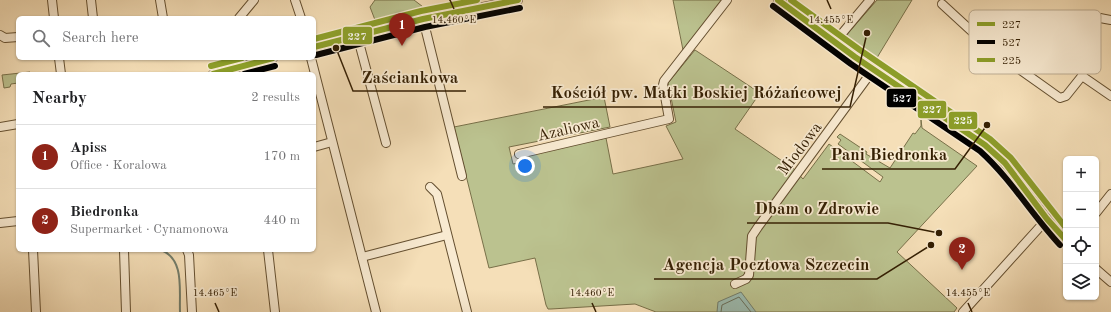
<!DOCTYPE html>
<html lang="en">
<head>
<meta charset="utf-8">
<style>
  body { margin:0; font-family:"Old Standard TT",serif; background:#f6f6f6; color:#202124 }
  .controls { position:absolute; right:12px; bottom:12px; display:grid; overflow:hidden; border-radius:6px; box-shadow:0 1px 3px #0004 }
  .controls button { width:36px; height:36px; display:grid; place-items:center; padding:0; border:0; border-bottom:1px solid #e0e0e0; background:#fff; color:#202124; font:20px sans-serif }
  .you { position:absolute; left:525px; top:166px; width:14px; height:14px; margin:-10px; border:3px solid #fff; border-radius:50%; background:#1a73e8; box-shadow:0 0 0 6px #1a73e833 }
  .badge { display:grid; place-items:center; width:26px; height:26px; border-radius:50%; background:#8f2418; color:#fff; font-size:13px; font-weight:700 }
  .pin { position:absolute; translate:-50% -33px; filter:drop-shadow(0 1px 2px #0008) }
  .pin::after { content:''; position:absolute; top:21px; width:14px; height:12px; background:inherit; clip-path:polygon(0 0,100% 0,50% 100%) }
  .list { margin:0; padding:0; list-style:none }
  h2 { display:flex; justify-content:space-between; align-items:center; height:52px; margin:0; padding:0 16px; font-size:17px }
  h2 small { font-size:13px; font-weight:400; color:#757577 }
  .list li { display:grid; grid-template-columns:26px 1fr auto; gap:12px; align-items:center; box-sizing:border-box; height:64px; padding:0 16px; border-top:1px solid #e0e0e0 }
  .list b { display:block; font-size:15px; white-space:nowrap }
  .list p { margin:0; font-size:13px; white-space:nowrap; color:#757577 }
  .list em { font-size:13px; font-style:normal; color:#757577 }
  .icon { flex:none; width:22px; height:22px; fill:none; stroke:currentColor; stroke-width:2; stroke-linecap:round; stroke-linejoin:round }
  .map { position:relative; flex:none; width:1111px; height:312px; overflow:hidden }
  .search { position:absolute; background:#fff; box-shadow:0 1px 3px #0004; left:16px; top:16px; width:300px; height:44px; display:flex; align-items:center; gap:10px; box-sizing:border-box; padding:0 14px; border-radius:6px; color:#757577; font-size:15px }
  .panel { position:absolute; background:#fff; box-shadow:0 1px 3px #0004; left:16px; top:72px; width:300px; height:180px; border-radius:6px }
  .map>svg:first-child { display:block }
  .green { fill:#bbc28f; stroke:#787049 }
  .water { fill:#9cbcb1; stroke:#727d6b }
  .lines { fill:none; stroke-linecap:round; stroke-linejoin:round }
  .shore { stroke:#686e5a; stroke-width:1 }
  .stream { stroke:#727d6b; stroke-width:2 }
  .minor-casing { stroke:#644f30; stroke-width:10 }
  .minor { stroke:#f8ead1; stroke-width:8 }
  .bus-1-casing { stroke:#f8ead1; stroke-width:9 }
  .bus-2-casing { stroke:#f8ead1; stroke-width:9 }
  .bus-3-casing { stroke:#f8ead1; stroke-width:9 }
  .bus-1 { stroke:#8c9d28; stroke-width:6 }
  .bus-2 { stroke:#000; stroke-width:6 }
  .bus-3 { stroke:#8c9d28; stroke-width:6 }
  .ticks { fill:none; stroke:#341f03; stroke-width:1.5 }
  .labels { text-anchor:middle; stroke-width:3.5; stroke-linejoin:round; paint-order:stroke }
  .street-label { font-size:16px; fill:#341f03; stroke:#f8ead1 }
  .key { fill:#f8ead1; stroke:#bdad93; stroke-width:1 }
  .key-label { font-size:11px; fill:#341f03 }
  .ticks-label { font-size:10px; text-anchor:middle; fill:#341f03; stroke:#f8ead1; stroke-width:3.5; stroke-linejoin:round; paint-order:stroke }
  .leader { fill:none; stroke:#341f03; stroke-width:1.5 }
  .callout-dot { fill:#341f03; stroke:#f8ead1; stroke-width:1.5 }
  .callout-label { font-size:17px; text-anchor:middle; font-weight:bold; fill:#341f03; stroke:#f8ead1; stroke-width:3.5; stroke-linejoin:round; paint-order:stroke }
  .line-badge { stroke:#f8ead1; stroke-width:1.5 }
  .badge-label { font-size:11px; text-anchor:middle; font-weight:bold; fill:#fff }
</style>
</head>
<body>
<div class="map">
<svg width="1111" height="312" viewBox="0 0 1111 312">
  <rect width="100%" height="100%" fill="#f5dfb8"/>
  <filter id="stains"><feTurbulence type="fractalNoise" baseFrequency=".005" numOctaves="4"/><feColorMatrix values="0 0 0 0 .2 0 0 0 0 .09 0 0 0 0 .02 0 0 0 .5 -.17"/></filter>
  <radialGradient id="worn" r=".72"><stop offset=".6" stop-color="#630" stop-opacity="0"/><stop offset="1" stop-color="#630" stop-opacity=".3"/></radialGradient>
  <g class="green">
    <path d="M375,0H414L427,10L375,20L370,7Z"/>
    <path d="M673,0H723L683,50Z"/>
    <path d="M877,0H912L875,61L843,39Z"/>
    <path d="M695,50L760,93L735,129L794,169L803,179L829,144L880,182L883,177L838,144L841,140L837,137L840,134L867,152L866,154L890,168L913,133L915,134L921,126V120L922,128L977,166L897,252L957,308L954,312H656L635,304L551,309H548L546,305L535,258L489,268L454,127L604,97L610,127L509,147L513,164L525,161L528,154L606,138L613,174L683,159L666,126L676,122L668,83Z"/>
    <path d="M30,72V74H18V83L11,84L10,87L4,88L2,75Z"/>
  </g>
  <path class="water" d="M741,292L756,312H717L718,302Z"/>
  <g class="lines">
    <path class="shore" d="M721,312L722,305L739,297L751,312"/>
    <g class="stream">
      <path d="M132,250H133"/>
      <path d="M161,250C185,259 179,291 180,312"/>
    </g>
    <defs>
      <g id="minor">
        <path d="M52,0L54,18"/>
        <path d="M91,0L93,18"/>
        <path d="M160,0L163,18"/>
        <path d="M295,0L301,18"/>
        <path d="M454,0L457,11"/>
        <path d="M778,0L855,57L985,145L1005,163L1047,219L1066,240"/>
        <path d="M942,4L991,49L1060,98L1066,96L1082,76L1111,96"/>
        <path d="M239,18L254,0"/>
        <path d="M423,19L462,176"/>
        <path d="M0,35L5,38L18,37"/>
        <path d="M357,35L386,143"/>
        <path d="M834,43L870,0"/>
        <path d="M314,47L423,19L518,0"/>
        <path d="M59,58L61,74"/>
        <path d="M311,58L376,312"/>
        <path d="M213,74L273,58"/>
        <path d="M1082,76L1096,20L1100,18L1111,20"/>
        <path d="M0,127L18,124"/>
        <path d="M314,147L332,142"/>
        <path d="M519,154L669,119L663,85L664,81L727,0"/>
        <path d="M430,187L437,194L467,312"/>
        <path d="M1096,213L1111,194"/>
        <path d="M0,223L18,221"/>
        <path d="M33,250L36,312"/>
        <path d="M124,250L126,312"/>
        <path d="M187,250L189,255L192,312"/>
        <path d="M268,250L275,312"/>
        <path d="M362,257L447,235"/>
        <path d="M1096,269L1111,282"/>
        <path d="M735,284L746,279L749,275L752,236L758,227L873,70"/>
        <path d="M963,312L1047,219"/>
      </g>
    </defs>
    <use href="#minor" class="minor-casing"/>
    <use href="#minor" class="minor"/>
    <defs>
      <g id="bus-1">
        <path d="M778,0L855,57L985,145L1005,163L1047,219L1066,240"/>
        <path d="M314,47L423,19L518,0"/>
        <path d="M213,74L273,58"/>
      </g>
      <g id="bus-2">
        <path d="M773,6L851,64L980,151C1011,179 1032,215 1060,245"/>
        <path d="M316,55L425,27L520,8"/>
        <path d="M244,74L275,66"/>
      </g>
      <g id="bus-3">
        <path d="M791,0L860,50L990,139L1011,158L1066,228"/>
        <path d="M314,39L421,11L477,0"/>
        <path d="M211,66L242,58"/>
      </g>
    </defs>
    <use href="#bus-1" class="bus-1-casing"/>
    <use href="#bus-2" class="bus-2-casing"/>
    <use href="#bus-3" class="bus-3-casing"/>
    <use href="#bus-1" class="bus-1"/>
    <use href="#bus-2" class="bus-2"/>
    <use href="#bus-3" class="bus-3"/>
  </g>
  <path class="ticks" d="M450,0L454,9M827,0L831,9M215,303L219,312M592,303L596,312M968,303L972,312"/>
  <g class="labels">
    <g class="street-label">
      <text transform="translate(568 128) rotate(-13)" y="6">Azaliowa</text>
      <text transform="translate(799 148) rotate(-53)" y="6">Miodowa</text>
    </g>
  </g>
  <rect x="969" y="10" width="132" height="64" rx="6" class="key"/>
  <rect x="977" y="22" width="18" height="4" fill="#8c9d28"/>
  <rect x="977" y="40" width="18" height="4" fill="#000"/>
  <rect x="977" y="58" width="18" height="4" fill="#8c9d28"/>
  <g class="key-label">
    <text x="1002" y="28">227</text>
    <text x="1002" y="46">527</text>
    <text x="1002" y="64">225</text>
  </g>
  <g class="ticks-label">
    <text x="454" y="23">14.460°E</text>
    <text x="831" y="23">14.455°E</text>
    <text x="215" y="296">14.465°E</text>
    <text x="592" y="296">14.460°E</text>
    <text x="968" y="296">14.455°E</text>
  </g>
  <path class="leader" d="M336 48L353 91H466M867 33L850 107H543M987 125L955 169H822M939 233L888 223H747M931 245L877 279H654"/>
  <g class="callout-dot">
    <circle cx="336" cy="48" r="4"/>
    <circle cx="867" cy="33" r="4"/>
    <circle cx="987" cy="125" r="4"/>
    <circle cx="939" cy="233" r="4"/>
    <circle cx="931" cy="245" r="4"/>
  </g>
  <g class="callout-label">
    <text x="410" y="83">Zaściankowa</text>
    <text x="696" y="98">Kościół pw. Matki Boskiej Różańcowej</text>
    <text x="889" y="160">Pani Biedronka</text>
    <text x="817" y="214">Dbam o Zdrowie</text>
    <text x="766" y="270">Agencja Pocztowa Szczecin</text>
  </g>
  <g class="line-badge">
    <rect x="342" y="26" width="31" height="19" rx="4" fill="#8c9d28"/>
    <rect x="886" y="88" width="31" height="20" rx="4" fill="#000"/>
    <rect x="917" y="100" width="30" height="19" rx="4" fill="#8c9d28"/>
    <rect x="948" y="111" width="30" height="19" rx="4" fill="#8c9d28"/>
  </g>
  <g class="badge-label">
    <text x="357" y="40">227</text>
    <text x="902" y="102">527</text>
    <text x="932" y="113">227</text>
    <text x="963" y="124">225</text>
  </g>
  <rect width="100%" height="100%" filter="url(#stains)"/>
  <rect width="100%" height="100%" fill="url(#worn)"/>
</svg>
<div class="controls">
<button>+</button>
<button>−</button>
<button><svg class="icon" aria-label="locate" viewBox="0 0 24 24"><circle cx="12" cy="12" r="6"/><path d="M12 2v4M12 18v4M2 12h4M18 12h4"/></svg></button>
<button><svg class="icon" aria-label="layers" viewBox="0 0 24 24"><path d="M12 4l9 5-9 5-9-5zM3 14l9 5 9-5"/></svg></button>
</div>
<div class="you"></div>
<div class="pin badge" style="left:402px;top:46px">1</div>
<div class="pin badge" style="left:962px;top:270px">2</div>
<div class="search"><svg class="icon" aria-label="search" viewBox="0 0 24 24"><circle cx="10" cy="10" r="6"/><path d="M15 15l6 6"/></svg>Search here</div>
<section class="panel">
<h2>Nearby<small>2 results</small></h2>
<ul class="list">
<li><span class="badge">1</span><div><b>Apiss</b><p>Office · Koralowa</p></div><em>170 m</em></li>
<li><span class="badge">2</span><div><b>Biedronka</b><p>Supermarket · Cynamonowa</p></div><em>440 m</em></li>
</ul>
</section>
</div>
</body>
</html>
